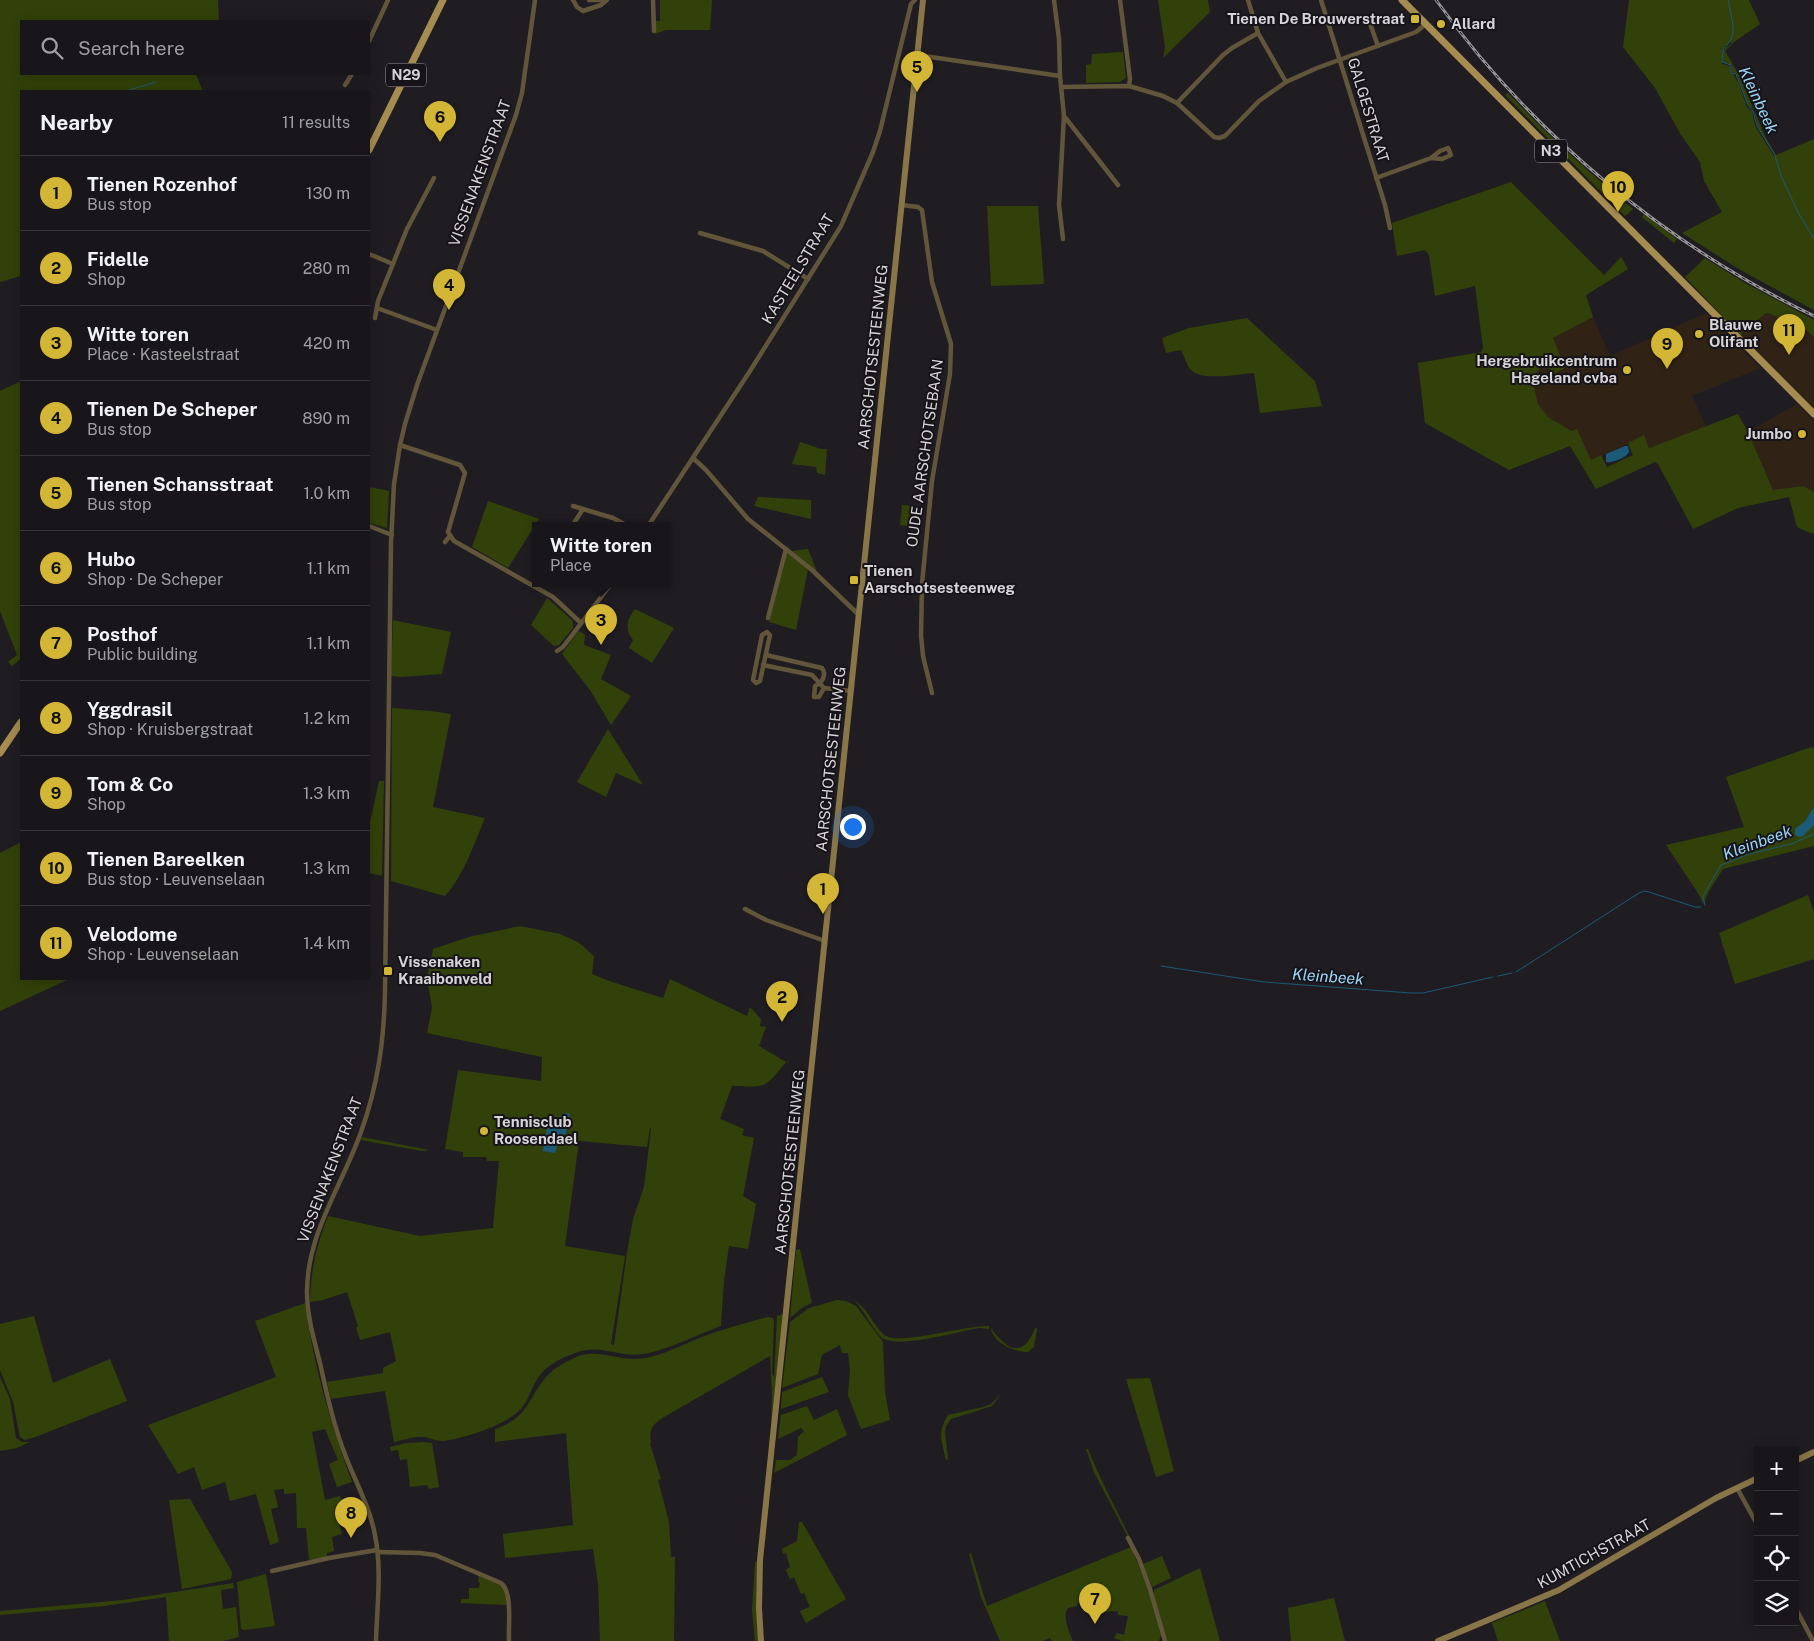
<!DOCTYPE html>
<html lang="en">
<head>
<meta charset="utf-8">
<style>
  body { margin:0; font-family:"Public Sans",sans-serif; background:#252327; color:#f1f3f6 }
  .controls { position:absolute; right:15px; bottom:15px; display:grid; overflow:hidden; border-radius:0px; box-shadow:0 2px 12px #0003 }
  .controls button { width:45px; height:45px; display:grid; place-items:center; padding:0; border:0; border-bottom:1px solid #363539; background:#18161a; color:#f1f3f6; font:25px sans-serif }
  .you { position:absolute; left:852px; top:826px; width:18px; height:18px; margin:-12px; border:4px solid #fff; border-radius:50%; background:#1a73e8; box-shadow:0 0 0 8px #1a73e833 }
  .badge { display:grid; place-items:center; width:32px; height:32px; border-radius:50%; background:#d3b635; color:#111; font-size:16px; font-weight:700 }
  .pin { position:absolute; translate:-50% -41px; filter:drop-shadow(0 1px 2px #0008) }
  .pin::after { content:''; position:absolute; top:26px; width:18px; height:15px; background:inherit; clip-path:polygon(0 0,100% 0,50% 100%) }
  .popup { position:absolute; left:532px; top:522px; width:138px; height:65px; box-sizing:border-box; display:grid; place-content:center; border-radius:0px; background:#18161a; filter:drop-shadow(0 1px 4px #0005); font-size:16px; white-space:nowrap; color:#9f9fa2 }
  .popup b { font-size:19px; color:#f1f3f6 }
  .popup::after { content:''; position:absolute; left:50%; top:100%; margin-left:-10px; border:10px solid transparent; border-top-color:#18161a }
  .list { margin:0; padding:0; list-style:none }
  h2 { display:flex; justify-content:space-between; align-items:center; height:65px; margin:0; padding:0 20px; font-size:21px }
  h2 small { font-size:16px; font-weight:400; color:#9f9fa2 }
  .list li { display:grid; grid-template-columns:32px 1fr auto; gap:15px; align-items:center; box-sizing:border-box; height:75px; padding:0 20px; border-top:1px solid #363539 }
  .list b { display:block; font-size:19px; white-space:nowrap }
  .list p { margin:0; font-size:16px; white-space:nowrap; color:#9f9fa2 }
  .list em { font-size:16px; font-style:normal; color:#9f9fa2 }
  .icon { flex:none; width:28px; height:28px; fill:none; stroke:currentColor; stroke-width:2; stroke-linecap:round; stroke-linejoin:round }
  .map { position:relative; flex:none; width:1814px; height:1641px; overflow:hidden }
  .search { position:absolute; background:#18161a; box-shadow:0 2px 12px #0003; left:20px; top:20px; width:350px; height:55px; display:flex; align-items:center; gap:12px; box-sizing:border-box; padding:0 18px; border-radius:0px; color:#9f9fa2; font-size:19px }
  .panel { position:absolute; background:#18161a; box-shadow:0 2px 12px #0003; left:20px; top:90px; width:350px; height:890px; border-radius:0px }
  .map>svg:first-child { display:block }
  .commercial { fill:#302316 }
  .green { fill:#324109; fill-rule:evenodd }
  .water { fill:#1d5a78 }
  .lines { fill:none; stroke-linecap:round; stroke-linejoin:round }
  .stream { stroke:#1d5a78; stroke-width:1 }
  .street { stroke:#62563a; stroke-width:4.5 }
  .secondary { stroke:#887548; stroke-width:6 }
  .primary { stroke:#a68c51; stroke-width:7 }
  .rail-casing { stroke:#969498; stroke-width:3 }
  .rail { stroke:#161419; stroke-width:1; stroke-dasharray:4; stroke-linecap:butt }
  .poi-dot { fill:#d3b635; stroke:#161419; stroke-width:2 }
  .labels { text-anchor:middle; stroke-width:4; stroke-linejoin:round; paint-order:stroke }
  .shield { fill:#161419; stroke:#9c9a9e; stroke-width:1 }
  .shield-label { font-size:14px; font-weight:bold; fill:#d6d4d7 }
  .poi-label { font-size:15px; font-weight:bold; fill:#d6d4d7; stroke:#161419; text-anchor:start }
  .street-label { font-size:15px; fill:#d6d4d7; stroke:#161419 }
  .water-label { font-size:16px; font-style:italic; fill:#99d4f6; stroke:#161419 }
</style>
</head>
<body>
<div class="map">
<svg width="1814" height="1641" viewBox="0 0 1814 1641">
  <rect width="100%" height="100%" fill="#201d22"/>
  <g class="commercial">
    <path d="M1706,313L1760,368L1692,396L1706,426L1649,448L1644,436L1591,461L1577,430L1573,431L1548,417L1538,404L1532,379L1540,368L1548,365L1553,338L1578,324L1593,317L1610,356Z"/>
    <path d="M1766,313L1772,314L1781,319L1798,334L1803,329L1814,337V409L1740,335Z"/>
    <path d="M1797,404L1814,421V492L1803,486L1773,490L1748,432Z"/>
  </g>
  <g class="green">
    <path d="M0,0H218L219,21H21V74H197L196,75L203,91H21V276L0,282Z"/>
    <path d="M660,0H712L710,30H666L655,34V21H660Z"/>
    <path d="M1158,0H1208L1210,12L1163,58L1165,47Z"/>
    <path d="M1629,0H1749L1760,24L1734,42L1725,51L1739,75L1766,138L1776,155L1814,139V310L1742,271L1682,233L1722,212L1704,181L1700,162L1681,135L1655,88L1623,47ZM1730,42L1732,43L1723,50V62L1732,65V72L1737,75L1748,105L1754,110L1758,127L1775,155L1774,156L1755,126L1752,111L1747,107L1739,84L1734,75L1731,73L1730,66L1722,64V49Z"/>
    <path d="M1123,52L1126,78L1120,82L1086,83V65L1091,64L1092,54Z"/>
    <path d="M1508,93C1547,134 1588,172 1633,209L1625,216L1505,95Z"/>
    <path d="M1511,182L1604,275L1621,257L1628,269L1586,295L1593,317L1553,338L1565,368L1554,374L1547,365L1540,368L1532,379L1538,404L1548,417L1572,431L1577,429L1591,460L1601,455L1607,467L1633,455L1628,443L1644,435L1649,448L1738,414L1748,432L1773,490L1803,486L1814,492V532L1812,534L1797,527L1789,497L1738,508L1693,529L1658,464L1655,462L1596,489L1570,446L1509,470L1425,423L1418,363L1481,352L1483,348L1475,286L1435,296L1429,255L1425,250L1397,256L1392,223Z"/>
    <path d="M987,206H1038L1044,284L991,286Z"/>
    <path d="M1644,214L1677,239L1674,243L1642,217Z"/>
    <path d="M1705,258L1745,283L1814,320V337L1804,329L1799,334C1789,326 1779,315 1766,313L1740,335L1685,277Z"/>
    <path d="M1247,318L1315,381L1322,406L1260,413L1254,373C1239,374 1204,381 1192,371C1187,366 1184,356 1181,350L1166,353L1162,338L1189,328Z"/>
    <path d="M21,381V659L12,666L8,662L17,655L0,611V391Z"/>
    <path d="M800,442L821,449H827L825,475L817,473L816,467L792,464Z"/>
    <path d="M369,487L389,491L387,528L369,523Z"/>
    <path d="M758,497L811,500V519L754,506Z"/>
    <path d="M488,501L539,519L508,568L472,547Z"/>
    <path d="M902,505L914,506L912,527L900,525Z"/>
    <path d="M808,549L816,569V572L791,551Z"/>
    <path d="M787,553L808,569L796,630L769,622Z"/>
    <path d="M547,598L573,621V628L559,645L554,646L531,625Z"/>
    <path d="M635,609L674,628L652,663L629,648L633,640C624,629 627,619 635,609Z"/>
    <path d="M393,620L451,632L442,674L401,677L391,676Z"/>
    <path d="M578,631L585,634L584,645L611,655L601,679L631,696L611,725L590,690L562,654Z"/>
    <path d="M392,708L431,711L451,714L433,807L485,818C474,844 464,875 445,896L391,881Z"/>
    <path d="M608,729L643,785L616,773L606,797L577,782Z"/>
    <path d="M1811,747L1814,748V846L1723,869L1709,891L1703,904L1698,893L1666,845L1744,827L1726,777Z"/>
    <path d="M379,781H384L382,876L369,873V827Z"/>
    <path d="M21,842V979H69L0,1011V853Z"/>
    <path d="M1808,895L1814,912V959L1735,984L1719,933Z"/>
    <path d="M520,926L560,934L578,942L594,956L592,974L609,981L663,998L670,979L747,1016L750,1007L761,1019L760,1026L766,1027L759,1046L786,1062C764,1089 767,1087 732,1086L720,1119L744,1129L742,1135L754,1138L743,1196L756,1204L748,1249L729,1246L724,1281L721,1326C699,1334 665,1351 643,1354C619,1358 600,1343 575,1353C564,1357 548,1364 540,1375C530,1388 529,1405 514,1415C496,1428 464,1438 443,1441C436,1441 431,1438 424,1437C415,1436 404,1440 394,1442L385,1391L331,1399L327,1382L383,1373V1368L396,1361L390,1332L360,1340L356,1328L358,1326L347,1292L323,1300L310,1302C311,1268 316,1248 328,1216L420,1236L493,1228L499,1161H487L486,1157H463V1152L445,1149L458,1070L541,1081L542,1057L427,1033L432,1008L427,977L433,949L469,937ZM570,1114L566,1134L560,1136L557,1118ZM650,1128L651,1129L644,1187L633,1219L627,1253L614,1345L611,1344L625,1256L565,1246L579,1141L647,1147Z"/>
    <path d="M362,1137L429,1150L422,1151L361,1140Z"/>
    <path d="M800,1249L812,1303L803,1307L790,1318L796,1250Z"/>
    <path d="M837,1300L846,1301L856,1306L883,1342L885,1392L890,1420L861,1429L848,1395L850,1370L848,1353H842L840,1345L822,1355L818,1374L782,1388L790,1322L809,1308Z"/>
    <path d="M855,1301C869,1309 873,1327 886,1336C900,1345 967,1325 989,1326V1329L979,1328C959,1331 894,1351 880,1336C871,1326 865,1312 855,1301Z"/>
    <path d="M305,1303C313,1364 331,1425 352,1482L337,1487L329,1464L338,1460L325,1429L312,1432L325,1500L340,1496L347,1510L350,1509L352,1513L337,1517L342,1534L332,1537L334,1551L327,1553V1557L309,1560L306,1528H297L296,1493L284,1494V1489L274,1490L278,1507L271,1509L279,1542L270,1545L256,1494L230,1501L225,1482L202,1490L194,1467L178,1474L148,1425L276,1377L255,1321Z"/>
    <path d="M783,1314L771,1428L772,1394L770,1356L664,1417C652,1425 649,1428 651,1443L650,1444L661,1479L658,1480L669,1522L671,1557H675L674,1641H600L598,1584L593,1549L505,1558L503,1534L573,1525L566,1433L495,1442V1429C532,1416 526,1398 549,1374C556,1367 565,1362 574,1358C595,1348 613,1359 634,1359C657,1359 681,1345 702,1337C724,1329 745,1323 768,1317L773,1318L774,1323L772,1373L774,1377L777,1316Z"/>
    <path d="M34,1316L53,1383L110,1359L127,1401L38,1436L25,1440L20,1437L13,1402L0,1370V1324Z"/>
    <path d="M991,1328C994,1333 998,1337 1002,1341C1018,1356 1029,1345 1035,1328L1037,1329L1034,1347L1028,1352C1014,1352 993,1343 991,1328Z"/>
    <path d="M0,1377L10,1399L16,1438L22,1442H30L17,1448L0,1451Z"/>
    <path d="M822,1377L829,1392L781,1409L782,1392Z"/>
    <path d="M1150,1378L1174,1471L1156,1477L1126,1379Z"/>
    <path d="M1001,1394L992,1406L951,1419L946,1426L945,1433L948,1459L946,1460C942,1442 937,1432 948,1415L983,1407L991,1404Z"/>
    <path d="M807,1406L814,1420L837,1409L847,1435L774,1473L776,1460H790L797,1455L798,1437L804,1431L801,1428L778,1439L781,1415Z"/>
    <path d="M424,1442L432,1443L439,1487L429,1489L427,1485L410,1487L407,1459L400,1460L398,1450L391,1451L390,1447L406,1443Z"/>
    <path d="M1086,1449H1088C1101,1482 1118,1512 1133,1544L1132,1545L1094,1472Z"/>
    <path d="M190,1499L232,1572L231,1579L182,1589L169,1500Z"/>
    <path d="M799,1522H802L846,1599L806,1623L800,1611L810,1607L804,1593L801,1594L794,1577L790,1579L786,1570L790,1567L786,1553L783,1554L782,1549L797,1541Z"/>
    <path d="M1131,1547L1148,1588L1161,1635L1159,1641H1122L1114,1638L1117,1633L1124,1635L1128,1616L1118,1615V1611L1102,1612L1101,1611L1097,1612L1093,1607L1088,1609L1078,1602L1077,1606L1068,1608C1062,1617 1069,1631 1073,1641H1052L1050,1638L1043,1641H1000L981,1597L969,1554L971,1553L987,1606Z"/>
    <path d="M1162,1556L1171,1578L1152,1587L1143,1564Z"/>
    <path d="M758,1561L756,1594L759,1641H755L752,1610L755,1562Z"/>
    <path d="M1200,1568L1220,1641H1166L1154,1597V1590Z"/>
    <path d="M266,1574L275,1626L243,1630L241,1628L237,1582Z"/>
    <path d="M479,1574L499,1583L505,1588L507,1605L461,1603V1599H469V1588H479L480,1583L478,1582Z"/>
    <path d="M233,1583L234,1588L221,1590L223,1609L236,1607L239,1637L223,1641H169L166,1597L104,1606L0,1615V1611L123,1600Z"/>
    <path d="M1334,1598L1345,1641H1291L1288,1608Z"/>
    <path d="M1545,1601L1560,1641H1498L1492,1623Z"/>
  </g>
  <g class="water">
    <path d="M1625,446H1628L1629,452C1626,458 1613,463 1606,462V454Z"/>
    <path d="M1814,807V825L1803,836L1799,837L1795,835V829L1805,821Z"/>
    <path d="M566,1113L570,1114L566,1134L560,1136L555,1153L543,1151L547,1127L557,1118Z"/>
  </g>
  <g class="lines">
    <g class="stream">
      <path d="M1728,0C1731,19 1740,35 1723,49L1722,62L1731,65V73L1736,74L1748,105L1753,111L1757,126L1775,155L1781,176L1798,212L1814,239"/>
      <path d="M126,91L156,82"/>
      <path d="M1705,905L1703,896L1721,865L1749,854L1791,844L1814,834"/>
      <path d="M1161,966L1264,982L1411,993H1423L1493,977"/>
      <path d="M1516,972L1639,893L1644,891L1649,892L1695,907H1701"/>
      <path d="M1498,976L1512,973"/>
    </g>
    <g class="street">
      <path d="M573,0L577,7L583,11L601,5L607,0"/>
      <path d="M589,0H606"/>
      <path d="M653,0L654,31"/>
      <path d="M1054,0L1059,39L1060,76L1064,116L1118,185"/>
      <path d="M1120,0L1130,79L1129,86"/>
      <path d="M1248,0L1258,33L1286,82"/>
      <path d="M1321,0L1385,205L1390,228"/>
      <path d="M1368,18L1378,46"/>
      <path d="M369,41L388,0"/>
      <path d="M917,55L1060,76"/>
      <path d="M345,85L352,74"/>
      <path d="M1061,87L1129,86L1163,96L1177,103L1214,137L1219,138L1225,136L1259,101L1286,82L1317,68L1416,32L1426,24"/>
      <path d="M1177,103L1223,55L1232,48L1258,33"/>
      <path d="M1376,178L1431,158L1440,151L1448,148L1451,155L1442,159L1431,158"/>
      <path d="M902,205L918,207L922,210L932,282L951,344L950,374L932,481L922,584L921,635L923,656L932,693"/>
      <path d="M700,233L763,251L808,279"/>
      <path d="M1063,239L1059,205L1064,116"/>
      <path d="M369,254L393,264"/>
      <path d="M377,308L437,330"/>
      <path d="M375,318L378,301L407,229L434,178"/>
      <path d="M400,445L460,465L465,473L448,532L454,541L553,597L581,623"/>
      <path d="M693,458L706,470L748,519L812,570L859,615"/>
      <path d="M573,506L613,518L628,526"/>
      <path d="M369,526L392,535"/>
      <path d="M572,526L583,509"/>
      <path d="M648,526L750,371L841,226L873,152L880,131L911,4L915,0"/>
      <path d="M445,542L450,536"/>
      <path d="M768,618L786,549"/>
      <path d="M767,632L770,635L760,681L756,683L753,680L762,635Z"/>
      <path d="M557,651L563,647L611,584"/>
      <path d="M766,655L822,668C827,675 822,683 815,686L814,697H819L824,688"/>
      <path d="M763,665L812,675L824,688L851,691"/>
      <path d="M745,909L766,920L825,941"/>
      <path d="M1737,1488L1758,1526"/>
      <path d="M1128,1538L1139,1559L1150,1589L1165,1641"/>
      <path d="M378,1552L420,1553L435,1555L501,1583C513,1592 508,1626 509,1641"/>
      <path d="M272,1571L329,1558L377,1550"/>
      <path d="M1795,1607L1813,1641"/>
      <path d="M376,1641C377,1606 382,1570 375,1535C370,1508 356,1483 346,1457C334,1427 327,1395 320,1363C314,1340 307,1316 307,1292C307,1233 342,1186 361,1132C378,1085 384,1041 385,991L391,543L394,484L400,445L405,424L417,385L516,115L522,93L535,0"/>
    </g>
    <g class="secondary">
      <path d="M1795,1461L1814,1452"/>
      <path d="M761,1641L759,1608L760,1560L923,0"/>
      <path d="M1438,1641L1559,1590L1716,1498L1758,1478"/>
    </g>
    <g class="primary">
      <path d="M1402,0L1814,414"/>
      <path d="M369,150L443,0"/>
      <path d="M0,753L21,722"/>
    </g>
    <defs>
      <path id="rail" d="M1436,0C1532,134 1665,244 1814,316"/>
    </defs>
    <use href="#rail" class="rail-casing"/>
    <use href="#rail" class="rail"/>
  </g>
  <g class="poi-dot">
    <rect x="1410" y="14" width="10" height="10" rx="2.5"/>
    <circle cx="1441" cy="24" r="5"/>
    <circle cx="1699" cy="334" r="5"/>
    <circle cx="1627" cy="370" r="5"/>
    <circle cx="1802" cy="434" r="5"/>
    <rect x="849" y="575" width="10" height="10" rx="2.5"/>
    <rect x="383" y="966" width="10" height="10" rx="2.5"/>
    <circle cx="484" cy="1131" r="5"/>
  </g>
  <g class="labels">
    <g class="shield">
      <rect x="386" y="63.5" width="40" height="23" rx="4"/>
      <rect x="1535" y="139.5" width="32" height="23" rx="4"/>
    </g>
    <g class="shield-label">
      <text x="406" y="80">N29</text>
      <text x="1551" y="156">N3</text>
    </g>
    <g class="poi-label">
      <text x="1405" y="24" text-anchor="end">Tienen De Brouwerstraat</text>
      <text x="1451" y="29">Allard</text>
      <text x="1709" y="330">Blauwe<tspan x="1709" dy="17">Olifant</tspan></text>
      <text x="1617" y="366" text-anchor="end">Hergebruikcentrum<tspan x="1617" dy="17">Hageland cvba</tspan></text>
      <text x="1792" y="439" text-anchor="end">Jumbo</text>
      <text x="864" y="576">Tienen<tspan x="864" dy="17">Aarschotsesteenweg</tspan></text>
      <text x="398" y="967">Vissenaken<tspan x="398" dy="17">Kraaibonveld</tspan></text>
      <text x="494" y="1127">Tennisclub<tspan x="494" dy="17">Roosendael</tspan></text>
    </g>
    <g class="street-label">
      <text transform="translate(1368 110) rotate(73)" y="5">GALGESTRAAT</text>
      <text transform="translate(480 173) rotate(-70)" y="5">VISSENAKENSTRAAT</text>
      <text transform="translate(798 269) rotate(-59)" y="5">KASTEELSTRAAT</text>
      <text transform="translate(873 357) rotate(-84)" y="5">AARSCHOTSESTEENWEG</text>
      <text transform="translate(925 453) rotate(-82)" y="5">OUDE AARSCHOTSEBAAN</text>
      <text transform="translate(831 759) rotate(-84)" y="5">AARSCHOTSESTEENWEG</text>
      <text transform="translate(790 1162) rotate(-84)" y="5">AARSCHOTSESTEENWEG</text>
      <text transform="translate(330 1170) rotate(-69)" y="5">VISSENAKENSTRAAT</text>
      <text transform="translate(1594 1554) rotate(-29)" y="5">KUMTICHSTRAAT</text>
    </g>
    <g class="water-label">
      <text transform="translate(1759 100) rotate(65)" y="6">Kleinbeek</text>
      <text transform="translate(1757 842) rotate(-20)" y="6">Kleinbeek</text>
      <text transform="translate(1328 976) rotate(4)" y="6">Kleinbeek</text>
    </g>
  </g>
</svg>
<div class="controls">
<button>+</button>
<button>−</button>
<button><svg class="icon" aria-label="locate" viewBox="0 0 24 24"><circle cx="12" cy="12" r="6"/><path d="M12 2v4M12 18v4M2 12h4M18 12h4"/></svg></button>
<button><svg class="icon" aria-label="layers" viewBox="0 0 24 24"><path d="M12 4l9 5-9 5-9-5zM3 14l9 5 9-5"/></svg></button>
</div>
<div class="you"></div>
<div class="pin badge" style="left:823px;top:914px">1</div>
<div class="pin badge" style="left:782px;top:1022px">2</div>
<div class="pin badge" style="left:601px;top:645px">3</div>
<div class="popup"><b>Witte toren</b>Place</div>
<div class="pin badge" style="left:449px;top:310px">4</div>
<div class="pin badge" style="left:917px;top:92px">5</div>
<div class="pin badge" style="left:440px;top:142px">6</div>
<div class="pin badge" style="left:1095px;top:1624px">7</div>
<div class="pin badge" style="left:351px;top:1538px">8</div>
<div class="pin badge" style="left:1667px;top:369px">9</div>
<div class="pin badge" style="left:1618px;top:212px">10</div>
<div class="pin badge" style="left:1789px;top:355px">11</div>
<div class="search"><svg class="icon" aria-label="search" viewBox="0 0 24 24"><circle cx="10" cy="10" r="6"/><path d="M15 15l6 6"/></svg>Search here</div>
<section class="panel">
<h2>Nearby<small>11 results</small></h2>
<ul class="list">
<li><span class="badge">1</span><div><b>Tienen Rozenhof</b><p>Bus stop</p></div><em>130 m</em></li>
<li><span class="badge">2</span><div><b>Fidelle</b><p>Shop</p></div><em>280 m</em></li>
<li><span class="badge">3</span><div><b>Witte toren</b><p>Place · Kasteelstraat</p></div><em>420 m</em></li>
<li><span class="badge">4</span><div><b>Tienen De Scheper</b><p>Bus stop</p></div><em>890 m</em></li>
<li><span class="badge">5</span><div><b>Tienen Schansstraat</b><p>Bus stop</p></div><em>1.0 km</em></li>
<li><span class="badge">6</span><div><b>Hubo</b><p>Shop · De Scheper</p></div><em>1.1 km</em></li>
<li><span class="badge">7</span><div><b>Posthof</b><p>Public building</p></div><em>1.1 km</em></li>
<li><span class="badge">8</span><div><b>Yggdrasil</b><p>Shop · Kruisbergstraat</p></div><em>1.2 km</em></li>
<li><span class="badge">9</span><div><b>Tom &amp; Co</b><p>Shop</p></div><em>1.3 km</em></li>
<li><span class="badge">10</span><div><b>Tienen Bareelken</b><p>Bus stop · Leuvenselaan</p></div><em>1.3 km</em></li>
<li><span class="badge">11</span><div><b>Velodome</b><p>Shop · Leuvenselaan</p></div><em>1.4 km</em></li>
</ul>
</section>
</div>
</body>
</html>
